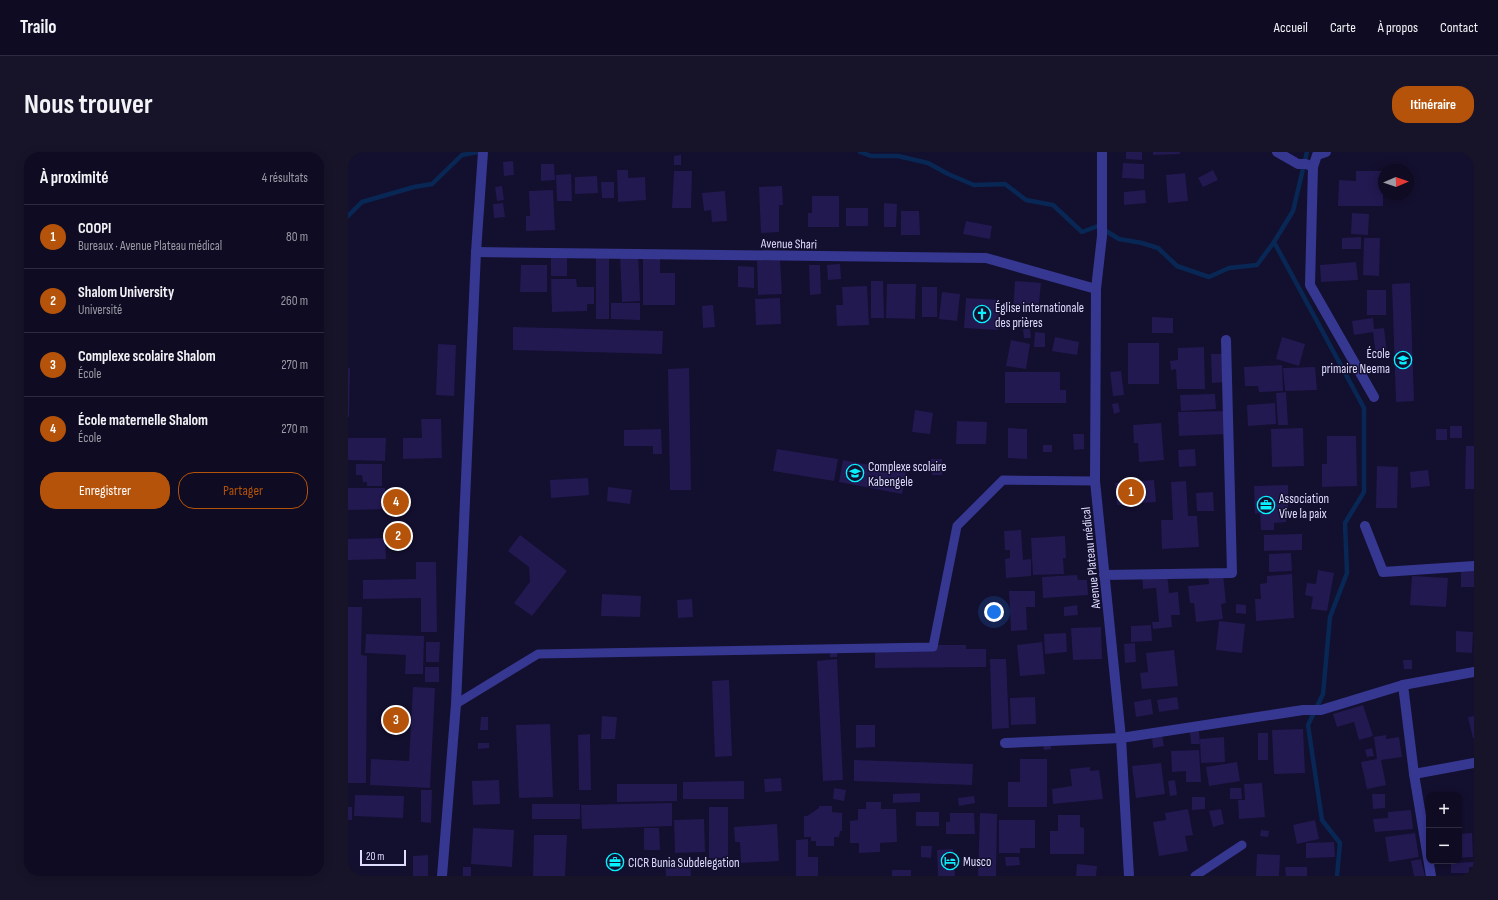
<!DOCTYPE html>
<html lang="fr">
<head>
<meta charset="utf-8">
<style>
  body { margin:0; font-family:"Sofia Sans Condensed",sans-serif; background:#17142a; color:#f1f3f6 }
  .controls { position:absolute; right:12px; bottom:12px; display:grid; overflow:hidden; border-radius:8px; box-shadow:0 2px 10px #0003 }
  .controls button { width:36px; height:36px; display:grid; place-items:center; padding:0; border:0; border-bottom:1px solid #2e2b40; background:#0e0b22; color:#f1f3f6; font:20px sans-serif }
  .compass { position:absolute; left:1030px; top:12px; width:36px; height:36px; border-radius:50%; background:#0e0b22; box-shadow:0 2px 10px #0003; rotate:88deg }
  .scale { position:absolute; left:12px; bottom:10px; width:46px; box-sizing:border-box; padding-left:4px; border:2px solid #dedcff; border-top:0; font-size:11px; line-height:14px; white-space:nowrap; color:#dedcff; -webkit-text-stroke:3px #130f2e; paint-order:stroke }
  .you { position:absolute; left:646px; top:460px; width:14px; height:14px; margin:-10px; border:3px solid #fff; border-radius:50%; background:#1a73e8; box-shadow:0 0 0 6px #1a73e833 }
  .badge { display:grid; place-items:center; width:26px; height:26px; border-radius:50%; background:#b45309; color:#fff; font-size:13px; font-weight:700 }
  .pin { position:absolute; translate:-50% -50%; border:2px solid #fff; box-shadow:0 1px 4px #0006 }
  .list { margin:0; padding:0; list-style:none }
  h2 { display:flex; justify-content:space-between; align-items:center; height:52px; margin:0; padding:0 16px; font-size:17px }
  h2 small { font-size:13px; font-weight:400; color:#9b9ba5 }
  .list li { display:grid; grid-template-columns:26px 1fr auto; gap:12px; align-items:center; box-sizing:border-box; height:64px; padding:0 16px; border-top:1px solid #2e2b40 }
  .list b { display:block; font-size:15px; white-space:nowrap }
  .list p { margin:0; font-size:13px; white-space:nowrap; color:#9b9ba5 }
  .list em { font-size:13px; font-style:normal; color:#9b9ba5 }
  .actions { display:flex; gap:8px; padding:12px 16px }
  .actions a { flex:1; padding:9px 0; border:1px solid #b45309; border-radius:16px; text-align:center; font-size:14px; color:#b45309 }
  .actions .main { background:#b45309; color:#fff }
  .map { position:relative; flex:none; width:1126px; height:724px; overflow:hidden; border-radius:16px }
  header { display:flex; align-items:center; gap:24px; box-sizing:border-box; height:56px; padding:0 20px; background:#0e0b22; border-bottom:1px solid #2e2b40 }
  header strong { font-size:19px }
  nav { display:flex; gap:22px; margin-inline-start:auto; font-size:14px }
  .intro { display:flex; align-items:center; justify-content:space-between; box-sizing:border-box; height:96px; padding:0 24px }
  h1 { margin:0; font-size:28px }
  .button { padding:10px 18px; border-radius:16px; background:#b45309; color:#fff; font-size:14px; font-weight:700 }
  main { display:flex; gap:24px; padding:0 24px }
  aside { flex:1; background:#0e0b22; border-radius:16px; box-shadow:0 2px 10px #0003 }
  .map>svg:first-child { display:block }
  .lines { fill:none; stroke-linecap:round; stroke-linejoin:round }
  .stream { stroke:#082754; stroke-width:4.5 }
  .building { fill:#221951 }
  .lane { stroke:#363791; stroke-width:9 }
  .street { stroke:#363791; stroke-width:10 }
  .labels { text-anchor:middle; stroke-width:3; stroke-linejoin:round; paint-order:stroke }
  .street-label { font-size:13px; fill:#dedcff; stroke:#130f2e }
  .poi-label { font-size:13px; fill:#dedcff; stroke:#130f2e; text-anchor:start }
</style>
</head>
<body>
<header>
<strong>Trailo</strong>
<nav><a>Accueil</a><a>Carte</a><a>À propos</a><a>Contact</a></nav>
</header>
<div class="intro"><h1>Nous trouver</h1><a class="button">Itinéraire</a></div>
<main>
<aside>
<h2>À proximité<small>4 résultats</small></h2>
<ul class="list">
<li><span class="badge">1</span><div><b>COOPI</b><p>Bureaux · Avenue Plateau médical</p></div><em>80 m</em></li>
<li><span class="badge">2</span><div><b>Shalom University</b><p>Université</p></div><em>260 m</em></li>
<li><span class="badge">3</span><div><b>Complexe scolaire Shalom</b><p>École</p></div><em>270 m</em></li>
<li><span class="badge">4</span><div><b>École maternelle Shalom</b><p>École</p></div><em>270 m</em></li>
</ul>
<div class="actions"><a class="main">Enregistrer</a><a>Partager</a></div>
</aside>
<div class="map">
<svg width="1126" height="724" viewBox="0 0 1126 724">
  <rect width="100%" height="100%" fill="#130f2e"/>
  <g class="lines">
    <g class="stream">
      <path d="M512,0L523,4H550L580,11L600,22L626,33L657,32L678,48L705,53L734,80L750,74L771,87L794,91L810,96L829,114L861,125L881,116L909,113L926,90L945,59L959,0"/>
      <path d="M0,64L14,50L66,35L84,32L114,3L130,0"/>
      <path d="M926,90L1016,256V340L997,371L999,421L982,465L975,542L960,573L974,668L992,691L989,724"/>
    </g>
  </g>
  <g class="building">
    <path d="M778,0H794V8L778,7Z"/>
    <path d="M805,0H832V2L805,3Z"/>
    <path d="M333,3V13H326V4Z"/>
    <path d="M165,9L166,23L156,24L155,10Z"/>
    <path d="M775,11L796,12V27L774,26Z"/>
    <path d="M193,12H206L207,28L193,29Z"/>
    <path d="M269,18H280V26L297,25L298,48L270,50Z"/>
    <path d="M865,18L870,28L855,35L850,26Z"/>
    <path d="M326,19H344L343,56H324Z"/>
    <path d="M1008,19H1035V54H990L991,28L1008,29Z"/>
    <path d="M837,21L840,49L820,51L818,23Z"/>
    <path d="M223,22L224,49H209L208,23Z"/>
    <path d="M249,24L250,41L227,42V25Z"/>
    <path d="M253,30H266V46H254Z"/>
    <path d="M154,34L156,48L149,49L147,35Z"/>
    <path d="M434,34L435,53H431V80L413,81L411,35Z"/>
    <path d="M205,38L207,78L178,79V64H182L181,39Z"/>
    <path d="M797,38L798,51L776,53V40Z"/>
    <path d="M377,39L379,69L364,70L363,58L356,59L354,41Z"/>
    <path d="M464,44H491V75H460V61H464Z"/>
    <path d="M155,51L157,65L146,66L145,52Z"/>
    <path d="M536,51L549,52L548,75H536Z"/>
    <rect x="498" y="56" width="22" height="18"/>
    <path d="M553,59H571L572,83H553Z"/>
    <path d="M1004,61L1021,62L1020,83L1003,82Z"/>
    <path d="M618,69L644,74L642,87L615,82Z"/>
    <path d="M1013,85V97H994V86Z"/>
    <path d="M1016,86H1032L1031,124L1015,123Z"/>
    <rect x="203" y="100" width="16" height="24"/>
    <rect x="248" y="101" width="13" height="66"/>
    <path d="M290,101L292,149L274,150L272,102Z"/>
    <path d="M295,102H312V121H327V153H295Z"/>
    <path d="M432,108L434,142L410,143L409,109Z"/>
    <path d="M1008,110L1010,128L973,130L972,113Z"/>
    <path d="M492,112L493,127L480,128L479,113Z"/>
    <path d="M173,113H199V140H172Z"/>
    <path d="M461,113H472L473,142L462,143Z"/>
    <path d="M390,114L406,115V136L390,135Z"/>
    <path d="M203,127H228L229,135H246V152H239V159L204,160Z"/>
    <path d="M523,129H535L536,166H523Z"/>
    <path d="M667,129L693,131L690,160L665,158Z"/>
    <path d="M1062,131L1066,249L1048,250L1044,132Z"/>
    <path d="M539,132H568L567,167L538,166Z"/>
    <path d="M519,134L521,173L489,174L488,153H495L494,135Z"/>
    <rect x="574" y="135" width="15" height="30"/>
    <rect x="1019" y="138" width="19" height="25"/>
    <path d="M594,140L612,142L609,169L591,167Z"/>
    <path d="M432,146L433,172L408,173L407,147Z"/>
    <path d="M618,146L652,148L650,178L616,176Z"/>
    <path d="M263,151H292V168L263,167Z"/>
    <path d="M365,153L367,175L355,176L354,154Z"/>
    <path d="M804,165L825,166V181H804Z"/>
    <path d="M1025,166L1026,177L1036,176L1039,201L1028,203L1025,180L1006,183L1004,169Z"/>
    <path d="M165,175L315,179L314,202L165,198Z"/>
    <path d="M675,177H682L683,186H676Z"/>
    <path d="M687,180L697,181V195H686Z"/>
    <path d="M707,185L731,190L729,203L704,199Z"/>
    <path d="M934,185L957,192L951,214L928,207Z"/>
    <path d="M663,188L682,192L678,217L658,214Z"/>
    <rect x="780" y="191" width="31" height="41"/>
    <path d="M90,192L108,193L106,244L88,243Z"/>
    <path d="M856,195L857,237H829L828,217L823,218L822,209L830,208V196Z"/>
    <path d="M863,202H877L878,230L864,231Z"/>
    <path d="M934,213L935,239L911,240L910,234H897L896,215Z"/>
    <path d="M967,215L969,238L937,239L935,216Z"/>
    <path d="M0,216H2L1,265H0Z"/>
    <path d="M341,216L343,338H322L320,217Z"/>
    <path d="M773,219L776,243L765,244L762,220Z"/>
    <path d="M657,220H712V238H718V251H657Z"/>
    <path d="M938,240L940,273H930L928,241Z"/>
    <path d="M867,242L868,257L833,259L832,243Z"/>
    <path d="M770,251L772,260L766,262L764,252Z"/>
    <path d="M927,251L928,272L900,274L899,253Z"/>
    <path d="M567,258L585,261L582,282L564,280Z"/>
    <path d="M878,259L879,282L831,284L830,260Z"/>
    <path d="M73,267H93L94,306L55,307V286H74Z"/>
    <path d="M609,269L639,270L638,292H608Z"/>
    <path d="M813,271L816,308L791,310L790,291H786L785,273Z"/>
    <rect x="1102" y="274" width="12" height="12"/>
    <path d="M660,276L679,277V307L660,306Z"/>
    <path d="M955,276L956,314L924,315L923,277Z"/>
    <path d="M313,277L314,302H305V294H276V278Z"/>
    <rect x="1088" y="277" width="11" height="11"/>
    <path d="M725,282H736V297L726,298Z"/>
    <path d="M979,284H1008L1009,334L974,335V312H979Z"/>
    <path d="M0,286H38L37,309L0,308Z"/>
    <rect x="695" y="293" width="9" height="7"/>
    <path d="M1118,294H1126V337H1117Z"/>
    <path d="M429,297L490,307L486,329L425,319Z"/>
    <path d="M847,297L848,314L831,315L830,298Z"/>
    <path d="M583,307H594V323H584Z"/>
    <path d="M495,308L558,320L554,342L491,330Z"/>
    <path d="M8,312H34V334H19V330H15L14,323H8Z"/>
    <path d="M1029,314L1050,315L1049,356H1028Z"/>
    <path d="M1080,318L1082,334L1063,336L1062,320Z"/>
    <path d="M240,326L241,343L203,346L202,328Z"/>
    <path d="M806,328L808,350L769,353L767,331Z"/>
    <path d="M838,329L840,364H849L851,395L814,397L813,368H825L823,330Z"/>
    <path d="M940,333V361H938V370L926,371V378H913L912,361L907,362L906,334Z"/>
    <path d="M260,335L284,338L282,352L259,349Z"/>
    <path d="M0,336H37L38,357L0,358Z"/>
    <path d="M865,340L866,359H849L848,341Z"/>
    <path d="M673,378L675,408L683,407V424L658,426L657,407L662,406V398H657L656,379Z"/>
    <path d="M954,382V398L916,399V383Z"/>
    <path d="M172,383L219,419L184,464L166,451L182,430L181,415L160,399Z"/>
    <path d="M717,384L718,406H715L716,422L685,423L683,386Z"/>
    <path d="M37,386L38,407L0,408V387Z"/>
    <path d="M943,401L944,419L921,420V402Z"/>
    <path d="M68,410H88L89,480H73V446L15,447V428L68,427Z"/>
    <rect x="1113" y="417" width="13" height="18"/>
    <path d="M970,418L986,421L979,459L963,457L965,445L957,443L959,431L968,432Z"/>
    <path d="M819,421L821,441L830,440L832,463H823L824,475L805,477L804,470H811L808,436L795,437L794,424Z"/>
    <path d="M875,422L878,451L873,452L875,467L848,470L846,451H842L840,434L861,432L860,424Z"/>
    <path d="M944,422L946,466L908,469L907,447H913L912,432L919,431V424Z"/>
    <path d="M729,423L730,428H739L740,443L695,446L694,425Z"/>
    <path d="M1064,424L1100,426L1098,455L1062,453Z"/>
    <path d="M661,439H687V455H678L679,478L663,479Z"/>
    <path d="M254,442L293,444L292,465L253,464Z"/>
    <path d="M344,447L345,465L330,466L329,448Z"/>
    <path d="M888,452L898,453V462L888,461Z"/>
    <path d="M729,453L730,463L716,464V455Z"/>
    <path d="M0,455H14L13,503L19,504L18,631H0Z"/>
    <path d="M871,469L897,472L894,501L868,498Z"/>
    <path d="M803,473L804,489L783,490V474Z"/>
    <path d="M753,475L754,507L725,508L723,476Z"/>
    <path d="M1108,479L1125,480L1124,501L1108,500Z"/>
    <path d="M718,481L719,500L697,502L696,482Z"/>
    <path d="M18,482L76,484L75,522H57L58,503L17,501Z"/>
    <path d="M78,490H92L91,510H78Z"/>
    <path d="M694,490L697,522L672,524L669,493Z"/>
    <path d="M787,491L788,510L777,511L776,492Z"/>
    <path d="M482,493H490L489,505H482Z"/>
    <path d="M527,493H618V497H638V515L527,516Z"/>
    <path d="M826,498L830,534L794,537L792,521L800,520L798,501Z"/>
    <path d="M489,507L495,628L475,629L469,509Z"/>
    <path d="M642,507H658L661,576L644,577Z"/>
    <path d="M1055,508H1064V517H1056Z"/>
    <rect x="77" y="515" width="14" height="15"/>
    <path d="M381,528L384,604L367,605L364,529Z"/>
    <path d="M65,535L87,536L82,636L22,633L23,607L61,609Z"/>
    <path d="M687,545L688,572L663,573L662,546Z"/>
    <path d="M829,545L831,557L811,560L809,548Z"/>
    <path d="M803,547L805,562L788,565L786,550Z"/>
    <path d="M1015,553L1025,584L1011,588L1006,570L989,575L985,562Z"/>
    <path d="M254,564L269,565L267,587H253Z"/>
    <path d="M1126,564V586H1125L1120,565Z"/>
    <path d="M133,565H140V578H132Z"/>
    <path d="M202,572L205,645L171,646L168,573Z"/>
    <path d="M508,573H527V595L508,596Z"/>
    <path d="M955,577L957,621L926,622L924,578Z"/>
    <path d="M851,579L852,592H843L842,580Z"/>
    <rect x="910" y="581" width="10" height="27"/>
    <path d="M242,582L243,638H231L230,583Z"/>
    <path d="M814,583L816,594L805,596L804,585Z"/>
    <path d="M1038,583V587L1051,585L1054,605L1033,608L1038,633L1019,637L1013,610L1029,607L1026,585Z"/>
    <path d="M876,585L877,610L853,611L852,587Z"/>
    <path d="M703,589V597L696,598L695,590Z"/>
    <path d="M130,591H141V596L130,597Z"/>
    <path d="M1024,596L1026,604L1019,605L1017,598Z"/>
    <path d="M851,598L853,630H838V619L824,620L823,599Z"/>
    <path d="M672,607H699V655H660V630H672Z"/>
    <path d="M506,608L625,612L624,633L506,629Z"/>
    <path d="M889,610L892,629L861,634L858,615Z"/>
    <path d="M813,611L817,642L788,646L784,614Z"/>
    <path d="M742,615V619L751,618L755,647L705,652L704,637L724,634L722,617Z"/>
    <path d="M433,626L434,639L417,640L416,627Z"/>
    <path d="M151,628L152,652L125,653L124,629Z"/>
    <path d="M827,628L829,643L822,644L820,629Z"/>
    <path d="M396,629V647H335V630Z"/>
    <path d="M914,631L917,665L891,667L890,648H897L896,632Z"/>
    <path d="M269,632H329V649L269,650Z"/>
    <path d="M486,636L498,638L496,649L485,647Z"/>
    <path d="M882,636H893L894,647H882Z"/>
    <path d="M73,638H84L83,671L73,670Z"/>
    <path d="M572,641V650L545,651V642Z"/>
    <path d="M1024,642H1037V656L1025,657Z"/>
    <path d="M7,643L56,644L55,666L6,664Z"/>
    <path d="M626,644L627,651L611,654L610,646Z"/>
    <path d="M844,645H857V657L844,658Z"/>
    <path d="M518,650H533V657H548L549,690L532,691V700L511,701V691H502V669L510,668V657H518Z"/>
    <path d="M324,651V674L234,677L233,653Z"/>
    <rect x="184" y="652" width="48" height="15"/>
    <path d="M471,654H484V660L494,661V679H492L491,685H486V694H468V689H463V685H456V664H459L471,656Z"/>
    <rect x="0" y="655" width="4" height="13"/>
    <rect x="361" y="655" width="19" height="51"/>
    <path d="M840,657L845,683L837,684L840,699L811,704L805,670L818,668L817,661Z"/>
    <path d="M873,657L876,672L865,675L861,659Z"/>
    <path d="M1063,658L1065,677L1027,680L1025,667L1040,666V660Z"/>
    <rect x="568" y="660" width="23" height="14"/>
    <path d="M602,661H626L627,682H598V670H602Z"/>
    <path d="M632,661L649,662L648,724H630Z"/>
    <path d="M710,663H732V675L736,676V702H702V679H710Z"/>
    <path d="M356,667L357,700L327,701L326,668Z"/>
    <path d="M651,668H687V696H672V701H651Z"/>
    <path d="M967,668L971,687L949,692L945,673Z"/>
    <path d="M429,672L431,709L393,711L392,690H387L386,675Z"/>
    <path d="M125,676L166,678L164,715L123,712Z"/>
    <path d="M296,676H311L312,698H296Z"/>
    <path d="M913,678L921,679L920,685L912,684Z"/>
    <path d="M1067,681L1071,705L1041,710L1037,685Z"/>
    <path d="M1124,681L1125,705L1111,706V682Z"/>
    <path d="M186,683H219L217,724H185Z"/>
    <path d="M460,687V705H470V724H448V688Z"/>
    <path d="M986,690L987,705L958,706V691Z"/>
    <path d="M573,694H584L583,706L573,705Z"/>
    <path d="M605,697L607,724H590L589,698Z"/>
    <path d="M909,702L932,703L931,724H908Z"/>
    <path d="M80,703V724H65V704Z"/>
    <path d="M657,705H671L672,713L658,714Z"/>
    <path d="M1073,707L1077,724H1066L1063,709Z"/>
    <path d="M342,709L343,724H318L317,710Z"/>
    <path d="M1126,710V715H1121V721H1103V711Z"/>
    <path d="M729,712L749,714L748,724H728Z"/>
    <rect x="115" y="715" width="8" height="9"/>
    <path d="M937,715H959V724H938Z"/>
    <rect x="544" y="718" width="19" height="6"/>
  </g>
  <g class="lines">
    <g class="lane">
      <path d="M108,552L190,502L585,495L609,374L655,328L747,329"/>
      <path d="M847,724L894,693"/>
    </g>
    <g class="street">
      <path d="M754,0V84L748,137L747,329L773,586L781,724"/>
      <path d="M929,0L950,12H958L965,15"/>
      <path d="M978,0L969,3L965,15L962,133L1026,245"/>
      <path d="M128,100L638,106L748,137"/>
      <path d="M1017,374L1035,420L1126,414"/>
      <path d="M756,423L884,421L878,188"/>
      <path d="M1055,533L1066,622L1083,724"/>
      <path d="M657,591L773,586L955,558H973L1055,533L1126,520"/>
      <path d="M1066,622L1126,611"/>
      <path d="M94,724L108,552L128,100L135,0"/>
    </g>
  </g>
  <defs>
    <symbol id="church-ring" viewBox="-11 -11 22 22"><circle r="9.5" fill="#130f2e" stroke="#08f1ff" stroke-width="1.5"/><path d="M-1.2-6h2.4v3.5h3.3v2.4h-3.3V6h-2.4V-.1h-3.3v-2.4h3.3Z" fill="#08f1ff"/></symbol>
    <symbol id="school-ring" viewBox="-11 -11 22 22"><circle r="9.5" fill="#130f2e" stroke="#08f1ff" stroke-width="1.5"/><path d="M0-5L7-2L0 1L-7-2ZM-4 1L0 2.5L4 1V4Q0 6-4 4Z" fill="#08f1ff"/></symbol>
    <symbol id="office-ring" viewBox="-11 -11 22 22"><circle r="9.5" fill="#130f2e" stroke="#08f1ff" stroke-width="1.5"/><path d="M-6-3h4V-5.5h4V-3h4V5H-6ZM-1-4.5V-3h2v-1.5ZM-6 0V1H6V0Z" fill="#08f1ff"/></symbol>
    <symbol id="hotel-ring" viewBox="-11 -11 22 22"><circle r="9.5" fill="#130f2e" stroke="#08f1ff" stroke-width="1.5"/><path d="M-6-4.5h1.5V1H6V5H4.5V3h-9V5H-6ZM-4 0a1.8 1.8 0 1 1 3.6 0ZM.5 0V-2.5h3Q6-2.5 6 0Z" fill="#08f1ff"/></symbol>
  </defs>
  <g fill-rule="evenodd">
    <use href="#church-ring" x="624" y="152" width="20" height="20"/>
    <use href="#school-ring" x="1045" y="198" width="20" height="20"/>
    <use href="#school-ring" x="497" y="311" width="20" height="20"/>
    <use href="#office-ring" x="908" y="343" width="20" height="20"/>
    <use href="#hotel-ring" x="592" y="699" width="20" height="20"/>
    <use href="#office-ring" x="257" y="700" width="20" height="20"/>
  </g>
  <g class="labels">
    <g class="street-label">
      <text transform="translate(441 91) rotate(1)" y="5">Avenue Shari</text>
      <text transform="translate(742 406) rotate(-96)" y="5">Avenue Plateau médical</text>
    </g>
    <g class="poi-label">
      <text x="647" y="160">Église internationale<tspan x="647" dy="15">des prières</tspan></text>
      <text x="1042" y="206" text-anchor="end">École<tspan x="1042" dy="15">primaire Neema</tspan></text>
      <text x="520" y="319">Complexe scolaire<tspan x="520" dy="15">Kabengele</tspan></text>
      <text x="931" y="351">Association<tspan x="931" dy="15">Vive la paix</tspan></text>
      <text x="615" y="714">Musco</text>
      <text x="280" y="715">CICR Bunia Subdelegation</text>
    </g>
  </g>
</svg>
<div class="controls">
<button>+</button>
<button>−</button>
</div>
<svg class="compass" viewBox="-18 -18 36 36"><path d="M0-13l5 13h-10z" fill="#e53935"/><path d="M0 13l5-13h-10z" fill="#9b9ba5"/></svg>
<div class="scale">20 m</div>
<div class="you"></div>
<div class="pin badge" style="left:783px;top:340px">1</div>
<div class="pin badge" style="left:50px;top:384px">2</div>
<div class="pin badge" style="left:48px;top:568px">3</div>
<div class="pin badge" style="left:48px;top:350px">4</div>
</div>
</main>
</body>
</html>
